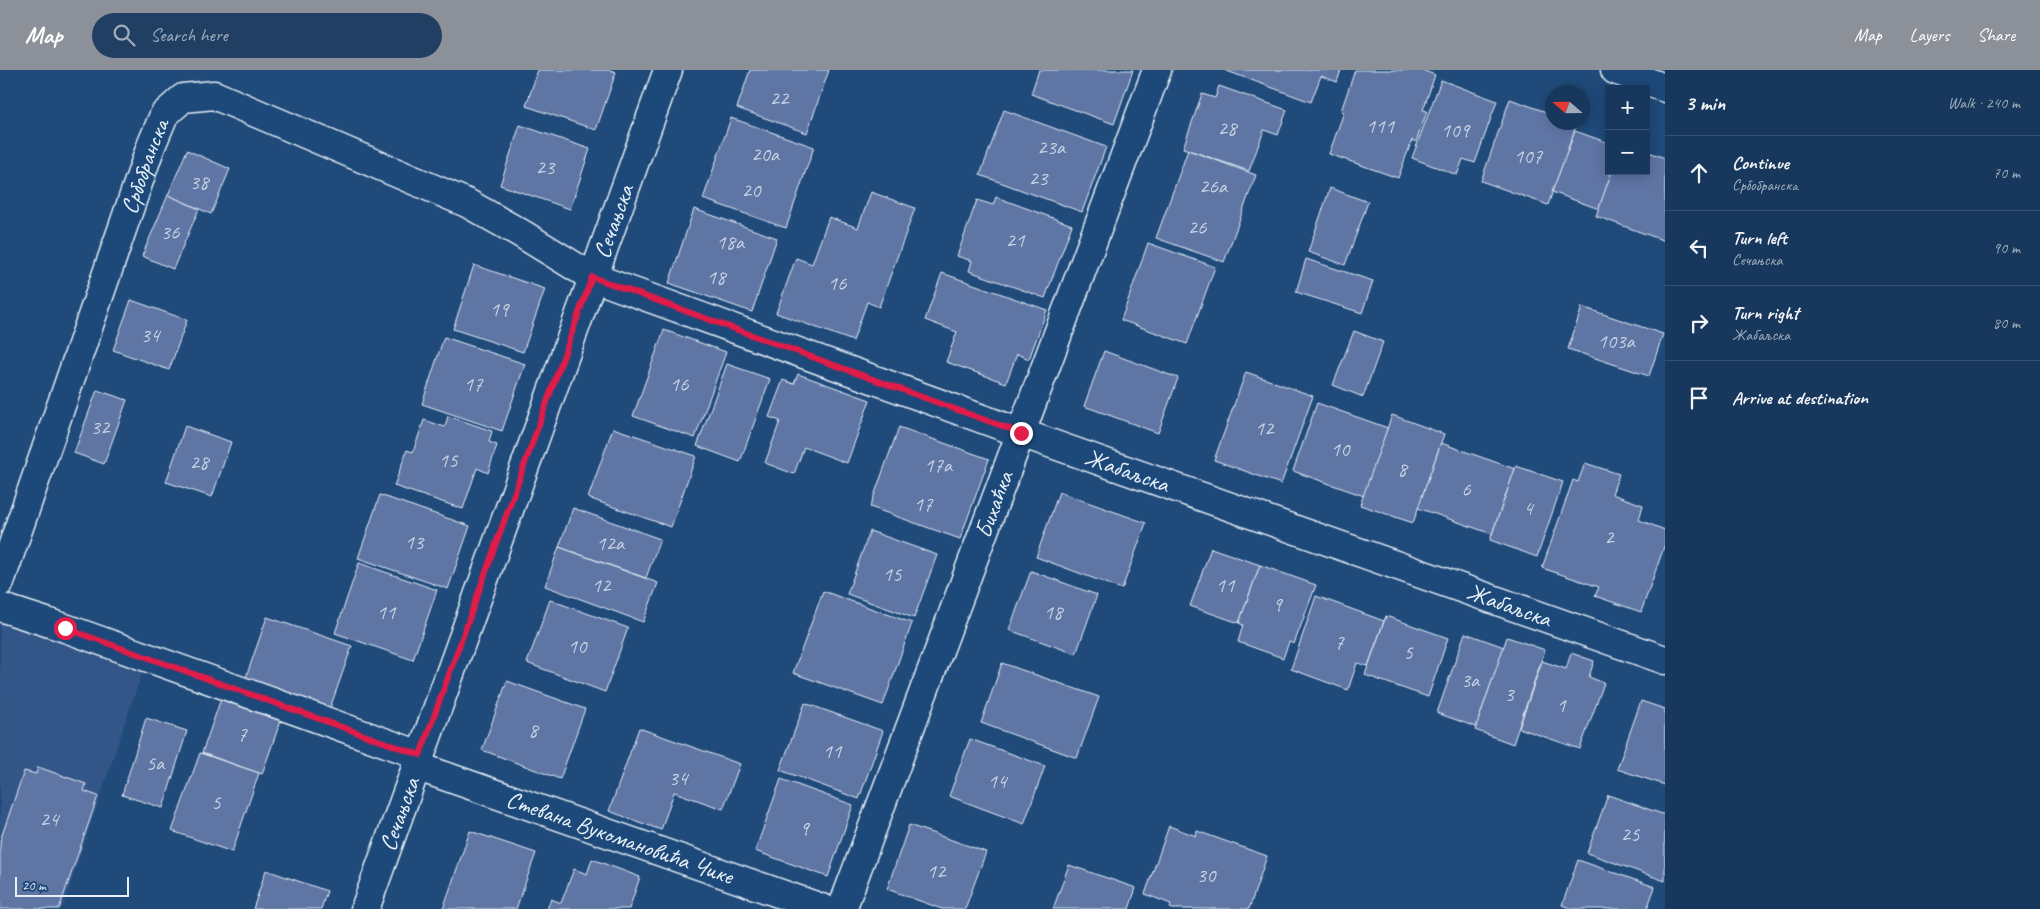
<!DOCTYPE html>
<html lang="en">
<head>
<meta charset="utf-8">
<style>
  body { margin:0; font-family:Caveat,sans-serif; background:#203f62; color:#f1f3f6 }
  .controls { position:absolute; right:15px; top:15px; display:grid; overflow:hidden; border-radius:0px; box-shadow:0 2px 12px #0003 }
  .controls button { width:45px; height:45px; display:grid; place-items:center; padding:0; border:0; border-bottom:1px solid #365272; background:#17385c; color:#f1f3f6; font:25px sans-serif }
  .compass { position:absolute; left:1545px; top:15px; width:45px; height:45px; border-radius:50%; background:#17385c; box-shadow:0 2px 12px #0003; rotate:290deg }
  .scale { position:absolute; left:15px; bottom:12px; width:114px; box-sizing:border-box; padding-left:5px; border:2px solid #e8f1f8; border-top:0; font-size:14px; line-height:18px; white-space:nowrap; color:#e8f1f8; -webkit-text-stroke:4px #1f4a7a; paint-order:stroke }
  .stop { position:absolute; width:15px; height:15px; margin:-11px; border:4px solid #e11d48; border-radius:50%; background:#fff }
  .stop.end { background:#e11d48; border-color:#fff; box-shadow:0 1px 5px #0008 }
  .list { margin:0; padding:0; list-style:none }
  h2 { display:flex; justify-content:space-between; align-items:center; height:65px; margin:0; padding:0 20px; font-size:21px }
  h2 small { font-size:16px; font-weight:400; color:#9eacbb }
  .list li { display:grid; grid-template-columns:32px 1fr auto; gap:15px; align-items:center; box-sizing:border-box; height:75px; padding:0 20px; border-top:1px solid #365272 }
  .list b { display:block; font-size:19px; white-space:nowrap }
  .list p { margin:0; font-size:16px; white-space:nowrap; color:#9eacbb }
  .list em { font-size:16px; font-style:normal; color:#9eacbb }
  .icon { flex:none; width:28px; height:28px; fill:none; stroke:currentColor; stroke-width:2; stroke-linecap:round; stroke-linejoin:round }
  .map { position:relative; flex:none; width:1665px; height:839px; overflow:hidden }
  header { display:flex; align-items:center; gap:30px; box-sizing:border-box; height:70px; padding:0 25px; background:#8c9099; color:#fff }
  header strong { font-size:24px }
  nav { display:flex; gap:28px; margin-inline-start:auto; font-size:18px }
  .search { width:350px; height:45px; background:#203f62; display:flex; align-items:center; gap:12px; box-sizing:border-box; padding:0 18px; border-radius:28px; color:#9eacbb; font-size:19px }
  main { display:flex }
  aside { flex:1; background:#17385c }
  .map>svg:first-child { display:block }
  .built { fill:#325787 }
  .building { fill:#5e74a4; stroke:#e8f1f8 }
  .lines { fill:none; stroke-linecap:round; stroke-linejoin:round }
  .minor-casing { stroke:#e8f1f8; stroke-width:31 }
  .minor { stroke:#1f4a7a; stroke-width:28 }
  .route { stroke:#e11d48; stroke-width:6 }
  .labels { text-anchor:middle; stroke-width:4; stroke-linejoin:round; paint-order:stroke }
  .number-label { font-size:21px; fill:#c6d2e3 }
  .street-label { font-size:24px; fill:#e8f1f8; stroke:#1f4a7a }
</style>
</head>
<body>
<header>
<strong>Map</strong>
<div class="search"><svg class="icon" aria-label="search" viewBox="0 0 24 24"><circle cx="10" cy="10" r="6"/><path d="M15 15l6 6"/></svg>Search here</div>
<nav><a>Map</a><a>Layers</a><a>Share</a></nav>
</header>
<main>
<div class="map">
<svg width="1665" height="839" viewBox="0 0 1665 839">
  <rect width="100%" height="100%" fill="#1f4a7a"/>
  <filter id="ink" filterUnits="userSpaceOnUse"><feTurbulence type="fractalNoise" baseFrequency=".02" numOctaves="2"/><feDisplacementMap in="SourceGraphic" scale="10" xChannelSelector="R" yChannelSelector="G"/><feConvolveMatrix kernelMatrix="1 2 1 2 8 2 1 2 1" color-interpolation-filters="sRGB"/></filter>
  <g filter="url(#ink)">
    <path class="built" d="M0,544L145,594L62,839H0Z"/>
    <g class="building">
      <path d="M538,0H610L616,2L596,60L526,36Z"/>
      <path d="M750,0H829L807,63L737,38Z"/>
      <path d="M1039,0H1133L1114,54L1031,24Z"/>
      <path d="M1224,0H1341L1337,12L1321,6L1311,32Z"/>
      <path d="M1355,0H1422L1435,5L1423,40L1427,41L1416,72L1412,70L1398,108L1329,84L1344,42L1341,41Z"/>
      <path d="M1441,10L1497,31L1475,93L1463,89L1457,105L1412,88Z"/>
      <path d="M1219,16L1287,40L1278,65L1264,60L1249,101L1183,78L1202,24L1215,28Z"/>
      <path d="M1510,29L1552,44V52L1577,53L1548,135L1481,111Z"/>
      <path d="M1004,40L1106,77L1082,142L980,105Z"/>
      <path d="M731,48L814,77L786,158L703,129Z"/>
      <path d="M520,55L590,79L570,139L500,115Z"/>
      <path d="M1575,61L1609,73V101H1612L1599,139L1552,122Z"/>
      <path d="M187,80L230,99L211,144L168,125Z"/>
      <path d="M1188,80L1256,105L1224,192L1156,168Z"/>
      <path d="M1646,81L1665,88V171L1596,146L1612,101H1646Z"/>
      <path d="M1330,118L1368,132L1345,195L1308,182Z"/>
      <path d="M871,122L915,138L879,237L867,232L853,271L776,243L796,188L812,194L829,147L858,158Z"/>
      <path d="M168,125L199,139L173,199L142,186Z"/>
      <path d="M996,127L1072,155L1045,228L969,201L972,191L957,186L977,130L993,135Z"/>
      <path d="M694,139L777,168L752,242L669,213Z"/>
      <path d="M1148,173L1215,197L1187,274L1121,250Z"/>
      <path d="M1306,189L1373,211L1362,243L1296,222Z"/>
      <path d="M474,195L545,219L523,282L453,259Z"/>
      <path d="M942,203L1047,240L1029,289L1017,284L1006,313L946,292L957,262L925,250Z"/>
      <path d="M131,230L187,250L169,300L113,280Z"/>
      <path d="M1582,237L1663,264L1649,306L1568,279Z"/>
      <path d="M664,260L726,282L695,368L633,346Z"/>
      <path d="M1354,261L1383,272L1363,327L1333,315Z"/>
      <path d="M444,267L525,294L502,361L422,334Z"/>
      <path d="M1104,281L1178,308L1158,363L1084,336Z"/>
      <path d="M727,294L770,309L740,392L697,376Z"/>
      <path d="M1246,302L1313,326L1281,414L1214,390Z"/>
      <path d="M798,304L870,330L847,393L804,377L794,404L765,393L780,351L769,347L783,310L794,314Z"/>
      <path d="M97,320L127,330L104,394L74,383Z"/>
      <path d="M1317,333L1388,358L1364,426L1293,401Z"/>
      <path d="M1392,345L1444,364L1413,453L1360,435Z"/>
      <path d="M448,346L492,361L489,372L497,375L488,403L477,398L463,439L394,416L407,380L413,382L424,350L445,357Z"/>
      <path d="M185,356L231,372L212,427L166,412Z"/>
      <path d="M899,357L989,389L960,469L870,437Z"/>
      <path d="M613,358L696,386L671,457L588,428Z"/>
      <path d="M1441,373L1515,399L1492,464L1418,438Z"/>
      <path d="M1585,393L1619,404L1612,424L1643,435L1639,450L1665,460V474L1641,542L1595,526L1599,517L1542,498L1573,410L1578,412Z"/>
      <path d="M1516,396L1563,412L1537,487L1490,470Z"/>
      <path d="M1059,422L1146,453L1122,519L1036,487Z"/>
      <path d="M380,425L470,456L448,519L358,488Z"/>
      <path d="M573,438L660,469L646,508L559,477Z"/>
      <path d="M870,461L937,485L914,548L847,524Z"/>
      <path d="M559,477L658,513L643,552L545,516Z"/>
      <path d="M1211,478L1260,495L1239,553L1190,536Z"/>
      <path d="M359,493L437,520L413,590L335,563Z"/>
      <path d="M1260,495L1316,515L1294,574L1289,572L1283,588L1238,572L1243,555L1239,553Z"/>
      <path d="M1031,501L1097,525L1076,584L1009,560Z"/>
      <path d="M823,521L912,553L883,635L793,603Z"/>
      <path d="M1316,526L1384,551L1368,596L1357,593L1348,620L1291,599Z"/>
      <path d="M550,530L628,558L605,622L527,593Z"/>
      <path d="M1386,546L1448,568L1428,627L1365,605Z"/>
      <path d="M267,547L352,576L329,641L244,613Z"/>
      <path d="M1465,563L1504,577L1476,657L1437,643Z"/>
      <path d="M1507,567L1545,580L1513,674L1475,660Z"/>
      <path d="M1571,583L1594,591L1589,607L1604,613L1580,679L1519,658L1542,591L1566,599Z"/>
      <path d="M1002,593L1099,627L1077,688L981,653Z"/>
      <path d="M507,611L585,639L560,709L482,680Z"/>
      <path d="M223,623L283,644L262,704L202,683Z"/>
      <path d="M1641,631L1665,639V715L1617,699Z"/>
      <path d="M805,633L883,661L859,729L780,700Z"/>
      <path d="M146,648L187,661L163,738L122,725Z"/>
      <path d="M639,658L740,694L723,739L674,722L661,760L609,741Z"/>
      <path d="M970,669L1045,696L1024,754L949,726Z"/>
      <path d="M200,683L259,703L232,782L172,761Z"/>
      <path d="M38,697L86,714L84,721L98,726L59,839H0V771L24,701L36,704Z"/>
      <path d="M781,709L853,735L828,807L755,781Z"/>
      <path d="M1608,725L1665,745V811L1587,783Z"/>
      <path d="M909,755L986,782L965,839H942L887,819Z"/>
      <path d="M1169,756L1196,766L1197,761L1267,786L1249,839H1173L1170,838L1171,834L1145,824Z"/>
      <path d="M470,761L536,783L516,839H443Z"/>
      <path d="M592,789L640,807L629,839H547L551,829L561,833L574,799L587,804Z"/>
      <path d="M1578,790L1655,817L1647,839H1573L1562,835Z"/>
      <path d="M1069,795L1136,818L1129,839H1053Z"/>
      <path d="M266,800L327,821L321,839H253Z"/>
    </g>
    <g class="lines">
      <defs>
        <g id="minor">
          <path d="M1615,0L1665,18"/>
          <path id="s1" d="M0,512L151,76L164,45L183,28L214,25L467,133L522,164L592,207L1021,363L1665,590"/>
          <path d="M0,537L65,558L420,685"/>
          <path id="s2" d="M416,696L824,839"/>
          <path id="s3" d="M365,839L668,0"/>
          <path id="s4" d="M842,839L1157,0"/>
        </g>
      </defs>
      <use href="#minor" class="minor-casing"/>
      <use href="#minor" class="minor"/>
    </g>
  </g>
  <g class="lines" filter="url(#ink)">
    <path class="route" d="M65,558L420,685L592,207L1021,363"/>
  </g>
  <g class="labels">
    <g class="number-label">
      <text x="779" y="35">22</text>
      <text x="1380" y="63">111</text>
      <text x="1227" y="65">28</text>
      <text x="1455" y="67">109</text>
      <text x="1051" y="84">23a</text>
      <text x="765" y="91">20a</text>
      <text x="1528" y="93">107</text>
      <text x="545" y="104">23</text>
      <text x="1038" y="115">23</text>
      <text x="199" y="119">38</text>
      <text x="1213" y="123">26a</text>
      <text x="751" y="127">20</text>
      <text x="1197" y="164">26</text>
      <text x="170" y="169">36</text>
      <text x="1015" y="177">21</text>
      <text x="730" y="179">18a</text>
      <text x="716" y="214">18</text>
      <text x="837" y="220">16</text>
      <text x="499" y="246">19</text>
      <text x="150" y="272">34</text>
      <text x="1616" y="278">103a</text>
      <text x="473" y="321">17</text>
      <text x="679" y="321">16</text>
      <text x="100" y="364">32</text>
      <text x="1264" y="365">12</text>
      <text x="1340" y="386">10</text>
      <text x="448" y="397">15</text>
      <text x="199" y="399">28</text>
      <text x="938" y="402">17a</text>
      <text x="1402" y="406">8</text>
      <text x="1466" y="426">6</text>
      <text x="923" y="441">17</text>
      <text x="1528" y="445">4</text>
      <text x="1609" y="474">2</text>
      <text x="414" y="479">13</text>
      <text x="610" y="480">12a</text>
      <text x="892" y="511">15</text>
      <text x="601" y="522">12</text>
      <text x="1225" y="522">11</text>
      <text x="1277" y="541">9</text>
      <text x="386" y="549">11</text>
      <text x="1053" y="549">18</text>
      <text x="1339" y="579">7</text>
      <text x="577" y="583">10</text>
      <text x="1408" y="589">5</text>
      <text x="1470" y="617">3a</text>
      <text x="1509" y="631">3</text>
      <text x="1561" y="642">1</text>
      <text x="533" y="667">8</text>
      <text x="242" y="671">7</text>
      <text x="832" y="688">11</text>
      <text x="155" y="700">5a</text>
      <text x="678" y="715">34</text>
      <text x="997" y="718">14</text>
      <text x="216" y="739">5</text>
      <text x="49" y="756">24</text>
      <text x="804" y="765">9</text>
      <text x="1630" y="771">25</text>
      <text x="936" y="808">12</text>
      <text x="1206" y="812">30</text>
    </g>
    <g class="street-label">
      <text dy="8" stroke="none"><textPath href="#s1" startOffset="440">Србобранска</textPath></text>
      <text dy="8" stroke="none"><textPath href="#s3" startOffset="731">Сечањска</textPath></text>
      <text dy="8" stroke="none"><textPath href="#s1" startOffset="1541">Жабаљска</textPath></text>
      <text dy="8" stroke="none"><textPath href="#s4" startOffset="432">Бихаћка</textPath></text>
      <text dy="8" stroke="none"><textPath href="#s1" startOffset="1946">Жабаљска</textPath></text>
      <text dy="8" stroke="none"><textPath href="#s3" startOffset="101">Сечањска</textPath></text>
      <text dy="8" stroke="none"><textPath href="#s2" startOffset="216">Стевана Вукомановића Чике</textPath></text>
    </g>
  </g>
</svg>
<div class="controls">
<button>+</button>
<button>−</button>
</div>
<svg class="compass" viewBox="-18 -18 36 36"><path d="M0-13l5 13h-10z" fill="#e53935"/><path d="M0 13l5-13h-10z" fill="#9eacbb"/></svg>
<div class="scale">20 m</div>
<div class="stop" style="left:65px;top:558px"></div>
<div class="stop end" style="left:1021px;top:363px"></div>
</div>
<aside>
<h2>3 min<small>Walk · 240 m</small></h2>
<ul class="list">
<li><svg class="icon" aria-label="ahead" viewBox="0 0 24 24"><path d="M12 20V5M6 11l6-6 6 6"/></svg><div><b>Continue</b><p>Србобранска</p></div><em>70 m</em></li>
<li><svg class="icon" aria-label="left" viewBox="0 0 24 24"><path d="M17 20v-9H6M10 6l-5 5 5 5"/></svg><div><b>Turn left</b><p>Сечањска</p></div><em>90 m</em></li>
<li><svg class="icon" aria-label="right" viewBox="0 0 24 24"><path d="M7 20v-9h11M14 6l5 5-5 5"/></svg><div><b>Turn right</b><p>Жабаљска</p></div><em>80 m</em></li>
<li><svg class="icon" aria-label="arrive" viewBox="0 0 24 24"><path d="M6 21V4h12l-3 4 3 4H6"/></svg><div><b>Arrive at destination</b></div></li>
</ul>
</aside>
</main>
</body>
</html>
